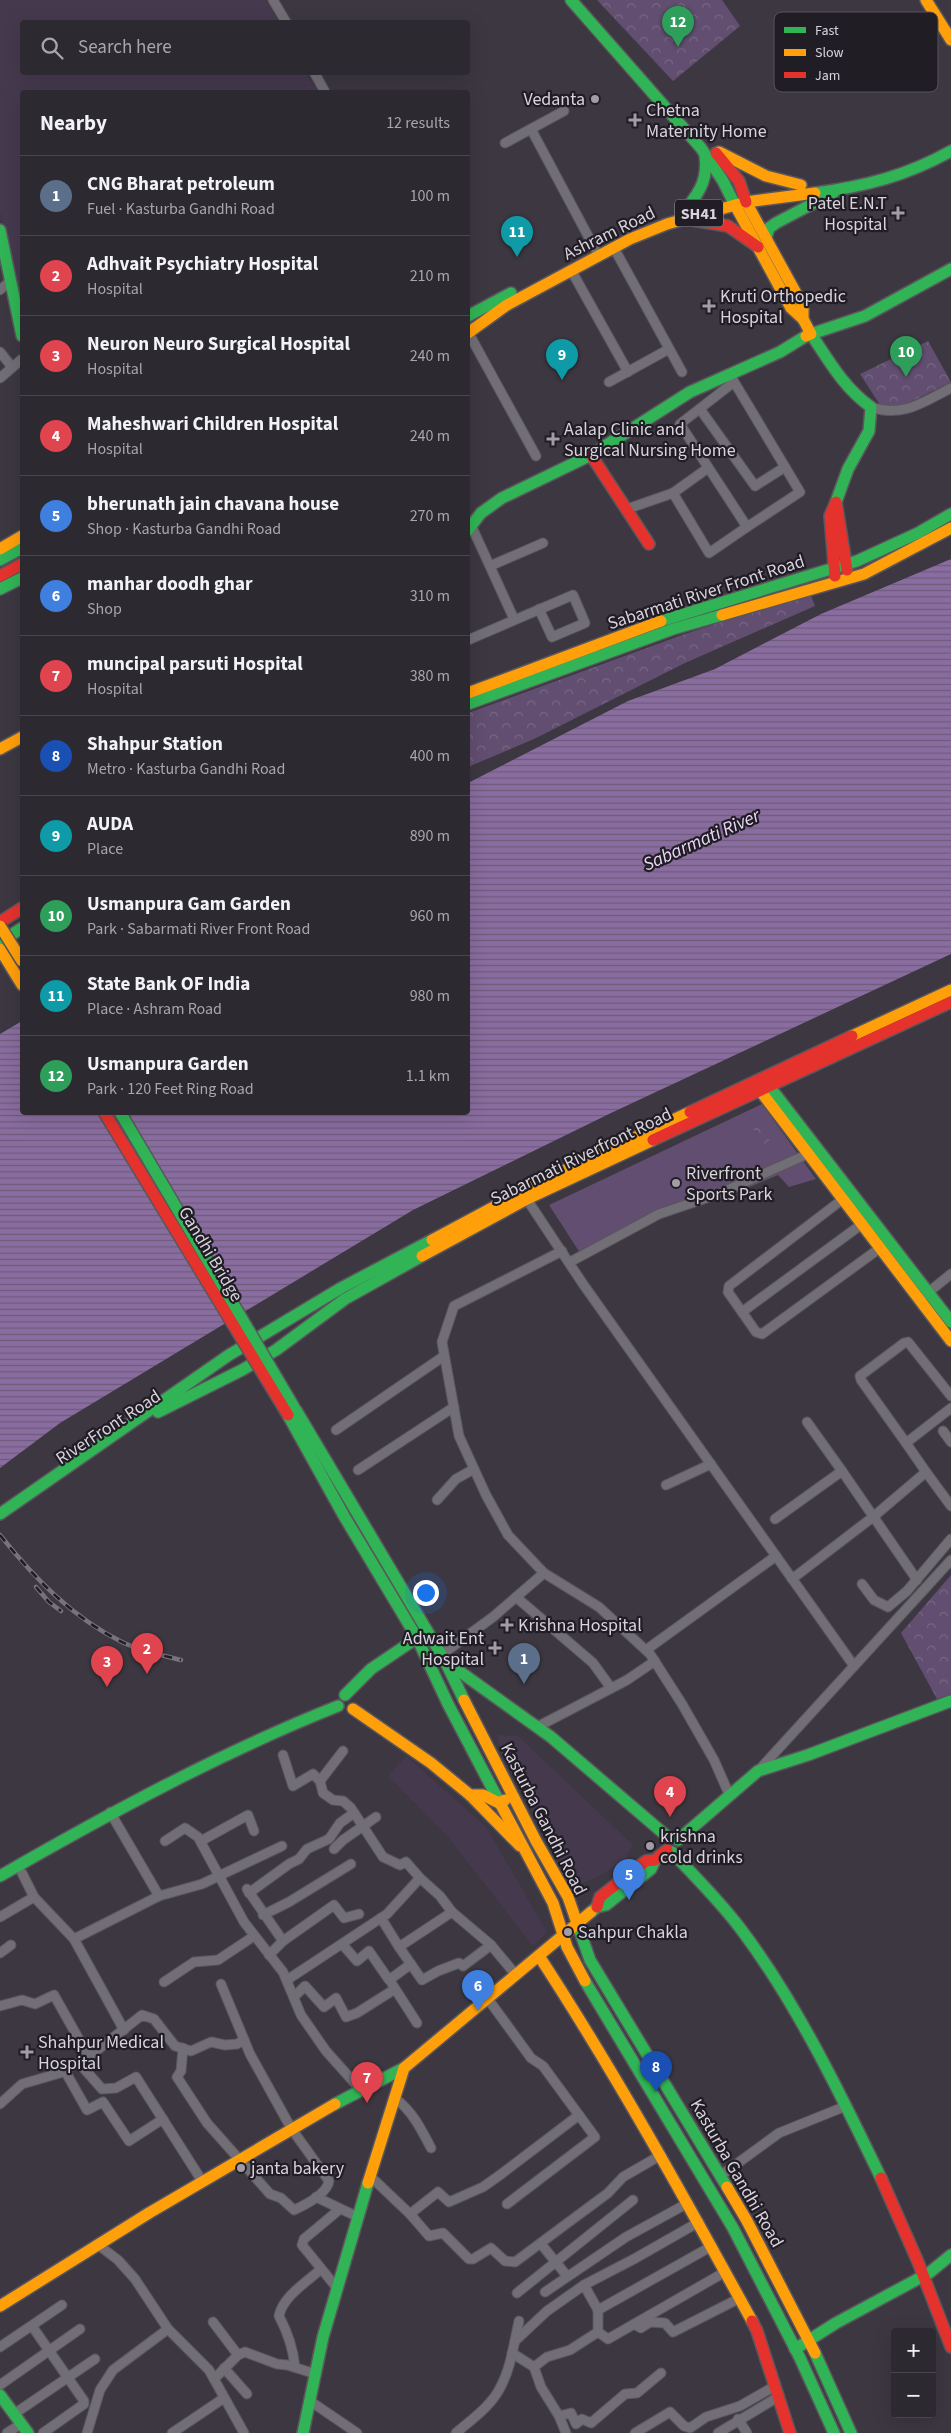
<!DOCTYPE html>
<html lang="en">
<head>
<meta charset="utf-8">
<style>
  body { margin:0; font-family:"Source Sans 3",sans-serif; background:#39353c; color:#f1f3f6 }
  .controls { position:absolute; right:15px; bottom:15px; display:grid; overflow:hidden; border-radius:5px; box-shadow:0 5px 20px #0002 }
  .controls button { width:45px; height:45px; display:grid; place-items:center; padding:0; border:0; border-bottom:1px solid #48454c; background:#2d2930; color:#f1f3f6; font:25px sans-serif }
  .you { position:absolute; left:425px; top:1592px; width:18px; height:18px; margin:-12px; border:4px solid #fff; border-radius:50%; background:#1a73e8; box-shadow:0 0 0 8px #1a73e833 }
  .badge { display:grid; place-items:center; width:32px; height:32px; border-radius:50%; background:#a19ca5; color:#fff; font-size:16px; font-weight:700 }
  .pin { position:absolute; translate:-50% -41px; filter:drop-shadow(0 1px 2px #0008) }
  .pin::after { content:''; position:absolute; top:26px; width:18px; height:15px; background:inherit; clip-path:polygon(0 0,100% 0,50% 100%) }
  .list { margin:0; padding:0; list-style:none }
  h2 { display:flex; justify-content:space-between; align-items:center; height:65px; margin:0; padding:0 20px; font-size:21px }
  h2 small { font-size:16px; font-weight:400; color:#a7a6ab }
  .list li { display:grid; grid-template-columns:32px 1fr auto; gap:15px; align-items:center; box-sizing:border-box; height:80px; padding:0 20px; border-top:1px solid #48454c }
  .list b { display:block; font-size:19px; white-space:nowrap }
  .list p { margin:0; font-size:16px; white-space:nowrap; color:#a7a6ab }
  .list em { font-size:16px; font-style:normal; color:#a7a6ab }
  .icon { flex:none; width:28px; height:28px; fill:none; stroke:currentColor; stroke-width:2; stroke-linecap:round; stroke-linejoin:round }
  .map { position:relative; flex:none; width:951px; height:2433px; overflow:hidden }
  .search { position:absolute; background:#2d2930; box-shadow:0 5px 20px #0002; left:20px; top:20px; width:450px; height:55px; display:flex; align-items:center; gap:12px; box-sizing:border-box; padding:0 18px; border-radius:5px; color:#a7a6ab; font-size:19px }
  .panel { position:absolute; background:#2d2930; box-shadow:0 5px 20px #0002; left:20px; top:90px; width:450px; height:1025px; border-radius:5px }
  .map>svg:first-child { display:block }
  .built { fill:#45394e }
  .grass { fill:#624e70 }
  .park { fill:url(#park-crowns) }
  .water { fill:url(#water-rules) }
  .lines { fill:none; stroke-linecap:round; stroke-linejoin:round }
  .street-casing { stroke:#5a565d; stroke-width:11 }
  .fast-casing { stroke:#5a565d; stroke-width:14 }
  .slow-casing { stroke:#5a565d; stroke-width:14 }
  .jam-casing { stroke:#5a565d; stroke-width:14 }
  .street { stroke:#726e76; stroke-width:9 }
  .fast { stroke:#30b455; stroke-width:11 }
  .slow { stroke:#ff9f0a; stroke-width:11 }
  .jam { stroke:#e5322d; stroke-width:11 }
  .rail-casing { stroke:#777379; stroke-width:4.5 }
  .rail { stroke:#211d25; stroke-width:2.5; stroke-dasharray:8; stroke-linecap:butt }
  .fast-bridge-casing { stroke:#5a565d; stroke-width:14; stroke-linecap:butt }
  .slow-bridge-casing { stroke:#5a565d; stroke-width:14; stroke-linecap:butt }
  .jam-bridge-casing { stroke:#5a565d; stroke-width:14; stroke-linecap:butt }
  .fast-bridge { stroke:#30b455; stroke-width:11 }
  .slow-bridge { stroke:#ff9f0a; stroke-width:11 }
  .jam-bridge { stroke:#e5322d; stroke-width:11 }
  .poi-dot { fill:#a19ca5; stroke:#211d25; stroke-width:2 }
  .labels { text-anchor:middle; stroke-width:4.5; stroke-linejoin:round; paint-order:stroke }
  .shield { fill:#211d25; stroke:#a19ca5; stroke-width:1 }
  .shield-label { font-size:16px; font-weight:bold; fill:#d8d2dc }
  .poi-label { font-size:18px; fill:#d8d2dc; stroke:#211d25; text-anchor:start }
  .street-label { font-size:18px; fill:#d8d2dc; stroke:#211d25 }
  .water-label { font-size:19px; font-style:italic; fill:#e9d7f7; stroke:#211d25 }
  .key { fill:#211d25; stroke:#58535c; stroke-width:1 }
  .key-label { font-size:14px; fill:#d8d2dc }
</style>
</head>
<body>
<div class="map">
<svg width="951" height="2433" viewBox="0 0 951 2433">
  <defs>
    <pattern id="park-crowns" width="20" height="18" patternUnits="userSpaceOnUse" patternTransform="scale(1.25)"><rect width="20" height="18" fill="#624e70"/><path d="M2 6a3 3 0 1 1 6 0M12 15a3 3 0 1 1 6 0" fill="none" stroke="#786784"/></pattern>
    <pattern id="water-rules" width="6" height="5" patternUnits="userSpaceOnUse" patternTransform="scale(1.25)"><rect width="6" height="5" fill="#8a6da0"/><path d="M0 2.5h6" fill="none" stroke="#6d5b7a"/></pattern>
  </defs>
  <rect width="100%" height="100%" fill="#3c3740"/>
  <g class="built">
    <path d="M0,0H266L279,22H22V72L306,73L318,92H22V317L0,211Z"/>
    <path d="M497,1735L518,1736L633,1845L625,1859L603,1874L581,1884L566,1873L501,1754Z"/>
    <path d="M406,1756L486,1827L547,1932L533,1946L448,1837L388,1776Z"/>
  </g>
  <path class="grass" d="M762,1104L816,1179L789,1187L778,1175L721,1199L700,1204L652,1222L584,1259L549,1205Z"/>
  <g class="park">
    <path d="M597,0H722L740,26L673,81Z"/>
    <path d="M928,341L951,382L896,409L882,408L860,374Z"/>
    <path d="M810,593L815,606L685,663L534,739L468,767V713L682,635Z"/>
    <path d="M749,1120C762,1119 771,1124 771,1138L763,1150Z"/>
    <path d="M951,1575V1694L937,1699L901,1633Z"/>
  </g>
  <path class="water" d="M951,559V954L611,1113L413,1210L60,1423L0,1468V1034L22,1021V1112H468V783L628,701L715,669L821,614Z"/>
  <g class="lines">
    <defs>
      <g id="street">
        <path d="M273,0L286,22"/>
        <path d="M314,72L325,92"/>
        <path d="M531,129L595,249"/>
        <path d="M505,143L564,111"/>
        <path d="M614,248L682,372"/>
        <path d="M571,270L628,372"/>
        <path d="M0,290L9,282"/>
        <path d="M468,332L536,456"/>
        <path d="M0,352L12,367"/>
        <path d="M730,375L800,492L747,527L680,424L734,382"/>
        <path d="M0,378L22,359"/>
        <path d="M609,382L669,349"/>
        <path d="M871,407C903,418 923,402 951,388"/>
        <path d="M700,409L755,486L785,467"/>
        <path d="M708,468L673,493L709,553L747,527"/>
        <path d="M627,509L673,493"/>
        <path d="M471,525L514,619"/>
        <path d="M490,566L543,543"/>
        <path d="M468,640L573,595L585,623L552,637L539,609"/>
        <path d="M524,1195L583,1284L854,1666"/>
        <path d="M862,1224L742,1312L756,1332L762,1334L880,1248"/>
        <path d="M562,1251L454,1306L442,1342L459,1436L486,1495L508,1535L544,1573L599,1607L650,1654L682,1704L714,1760L729,1794"/>
        <path d="M570,1262L659,1214L718,1194L808,1154"/>
        <path d="M924,1296L951,1274"/>
        <path d="M742,1312L728,1292L729,1286L843,1199"/>
        <path d="M951,1396L908,1342L904,1343L860,1376L861,1380L906,1443L951,1408"/>
        <path d="M807,1422L842,1471"/>
        <path d="M336,1430L444,1356"/>
        <path d="M943,1431L951,1442"/>
        <path d="M358,1470L454,1407"/>
        <path d="M926,1472L951,1506"/>
        <path d="M666,1485L711,1464"/>
        <path d="M437,1500L456,1479L474,1469"/>
        <path d="M775,1519L842,1471L917,1580"/>
        <path d="M792,1579L873,1517L926,1472L906,1443"/>
        <path d="M862,1584L874,1600L888,1607L907,1591L951,1539"/>
        <path d="M516,1597L593,1663L611,1688"/>
        <path d="M646,1650L776,1556"/>
        <path d="M441,1655L493,1617L544,1573"/>
        <path d="M537,1727L627,1680L655,1661"/>
        <path d="M283,1755L293,1786L313,1774L320,1781L343,1751"/>
        <path d="M759,1770L951,1560"/>
        <path d="M320,1781L323,1793L333,1800L343,1801L351,1808L383,1857L400,1865L406,1862L420,1878L440,1896L452,1912L491,1945L516,1975"/>
        <path d="M110,1812L159,1896"/>
        <path d="M165,1841L185,1828L198,1837L244,1922L283,1972L301,2015L326,2051L360,2089"/>
        <path d="M201,1841L248,1815L254,1831"/>
        <path d="M334,1849L343,1840L376,1817"/>
        <path d="M247,1889L283,1941L269,1955"/>
        <path d="M249,1893L289,1864L299,1859L307,1849L329,1839L340,1823L354,1813"/>
        <path d="M34,1897L74,1939L124,2030"/>
        <path d="M263,1915L289,1902L351,1864"/>
        <path d="M0,1917L34,1897L22,1873"/>
        <path d="M381,1918L399,1947L452,1912"/>
        <path d="M74,1939L159,1896L202,1884L282,1846"/>
        <path d="M283,1941L334,1905L344,1918L359,1914"/>
        <path d="M342,1944L357,1961L369,1951L389,1980L411,1964"/>
        <path d="M399,1947L422,1980L438,1971L459,1963L463,1966L491,1945"/>
        <path d="M0,1953L11,1945"/>
        <path d="M287,1980L387,1914L420,1878"/>
        <path d="M164,1982L194,1962L218,1960L254,1936"/>
        <path d="M392,1984L417,2023"/>
        <path d="M294,1997L305,1986L324,2007L336,1998L346,2017L357,2013L395,1989"/>
        <path d="M488,1999L531,2058L543,2066L595,2137L507,2204"/>
        <path d="M0,2006L22,2000L35,2004L54,1995L85,2050L91,2055"/>
        <path d="M183,2048L181,2071L177,2077L207,2123L270,2194L281,2198L294,2210C305,2205 327,2194 329,2181L291,2128L250,2054L221,1984"/>
        <path d="M79,2063L102,2089L116,2088L136,2077L202,2181"/>
        <path d="M65,2071L87,2110L103,2102L129,2141L163,2119"/>
        <path d="M396,2099C413,2112 421,2129 431,2148"/>
        <path d="M0,2104L22,2084L60,2073L91,2055L142,2015L154,2019L175,2046L191,2051L211,2042L225,2045L237,2044L244,2040"/>
        <path d="M370,2176L410,2214L429,2236L443,2233L469,2259H473L491,2248L505,2261L515,2262L608,2193L623,2177L661,2155"/>
        <path d="M720,2176L779,2133L846,2106"/>
        <path d="M316,2197L358,2217"/>
        <path d="M410,2214L438,2192L449,2202L483,2187L500,2175L579,2115"/>
        <path d="M97,2244L118,2260L135,2279L168,2329"/>
        <path d="M541,2244L567,2276"/>
        <path d="M584,2285L598,2310L712,2246"/>
        <path d="M337,2288L302,2245L304,2239L340,2209"/>
        <path d="M545,2292L626,2237L688,2203"/>
        <path d="M517,2293L633,2200"/>
        <path d="M598,2310V2332L608,2339L725,2272"/>
        <path d="M213,2322L238,2355"/>
        <path d="M634,2324L641,2328L650,2322L665,2323L673,2332L740,2298"/>
        <path d="M32,2326L84,2401V2404L43,2433"/>
        <path d="M515,2341L547,2311L584,2285L634,2259L699,2222"/>
        <path d="M0,2347L62,2305"/>
        <path d="M512,2353L534,2367L541,2387L559,2416L571,2413L576,2424L582,2419L591,2423L625,2394L637,2393L661,2373"/>
        <path d="M295,2367C293,2347 288,2333 279,2316C283,2296 307,2282 321,2269"/>
        <path d="M534,2367L547,2357L570,2350L598,2332"/>
        <path d="M224,2368L247,2394"/>
        <path d="M214,2379L238,2355L245,2352L277,2364L287,2365L316,2374"/>
        <path d="M0,2385L80,2329"/>
        <path d="M310,2401L357,2433"/>
        <path d="M14,2414L95,2359"/>
        <path d="M559,2416L566,2433"/>
        <path d="M738,2419L747,2433"/>
        <path d="M7,2433L21,2424"/>
        <path d="M87,2433L100,2390L113,2370L168,2329L209,2370L244,2433"/>
        <path d="M172,2433L224,2398"/>
        <path d="M456,2433C471,2420 491,2406 500,2388C511,2368 514,2343 519,2321"/>
        <path d="M635,2433L670,2412L684,2426L690,2428L706,2417L740,2406L775,2386"/>
        <path d="M718,2433L778,2397"/>
      </g>
      <g id="fast">
        <path d="M571,0L701,148L723,181L735,205"/>
        <path d="M815,193C866,186 906,176 951,151"/>
        <path d="M687,208C701,190 708,178 705,155"/>
        <path d="M0,230L22,336"/>
        <path d="M766,238L769,228L776,223L833,193"/>
        <path d="M468,316L511,293"/>
        <path d="M811,334C829,361 844,388 871,407L869,431L848,469L836,502"/>
        <path d="M811,334L865,316L951,269"/>
        <path d="M468,530L481,513L502,498L591,455L690,392L780,352L806,336"/>
        <path d="M0,560L22,548"/>
        <path d="M0,589L22,578"/>
        <path d="M661,621L857,561L918,533L951,514"/>
        <path d="M468,704L673,629L722,615"/>
        <path d="M0,942L22,928"/>
        <path d="M766,1082L951,1322"/>
        <path d="M296,1410L445,1661L464,1700"/>
        <path d="M158,1412L242,1370L276,1350L345,1299L422,1256"/>
        <path d="M288,1415L344,1516L417,1638L448,1704L501,1805"/>
        <path d="M0,1514L229,1355L341,1288L432,1240"/>
        <path d="M445,1661L551,1737L669,1838"/>
        <path d="M345,1695L371,1669L417,1638"/>
        <path d="M678,1840L758,1771L808,1755L951,1701"/>
        <path d="M672,1852C696,1878 722,1903 743,1932C797,2004 842,2097 881,2178"/>
        <path d="M0,1876C110,1813 220,1753 338,1706"/>
        <path d="M591,1912L597,1907L606,1905L651,1869L655,1860"/>
        <path d="M577,1923L590,1960L727,2187"/>
        <path d="M585,1981L733,2228L800,2358L834,2433"/>
        <path d="M335,2104L404,2068"/>
        <path d="M795,2349L836,2323L929,2273L951,2255"/>
        <path d="M815,2353L851,2433"/>
        <path d="M0,2395L28,2433"/>
        <path d="M303,2433L323,2337L368,2183"/>
      </g>
      <g id="slow">
        <path d="M926,0L951,40"/>
        <path d="M719,152L766,176L801,185"/>
        <path d="M746,202L803,306V319"/>
        <path d="M735,205L791,308L803,319L811,334L806,336"/>
        <path d="M468,333L507,305L630,239L667,224L746,202L815,193"/>
        <path d="M0,549L22,536"/>
        <path d="M722,615L864,574L951,528"/>
        <path d="M468,693L661,621"/>
        <path d="M0,749L22,737"/>
        <path d="M0,949L22,985"/>
        <path d="M852,1036L951,990"/>
        <path d="M755,1084L951,1341"/>
        <path d="M432,1240L550,1177L690,1112"/>
        <path d="M422,1256L527,1199L653,1140"/>
        <path d="M464,1700L536,1841L568,1897L577,1923"/>
        <path d="M353,1709L431,1763L470,1795L520,1846"/>
        <path d="M470,1795H483L499,1803L505,1800"/>
        <path d="M501,1805L553,1903L567,1947L585,1981"/>
        <path d="M539,1956C616,2074 684,2197 752,2321"/>
        <path d="M368,2183L404,2068L591,1912"/>
        <path d="M727,2187L747,2221L815,2353"/>
        <path d="M0,2306L149,2213L335,2104"/>
      </g>
      <g id="jam">
        <path d="M716,153L739,181L746,202"/>
        <path d="M686,219L728,226L758,247"/>
        <path d="M591,455L649,544"/>
        <path d="M0,576L22,564"/>
        <path d="M835,576L830,516L836,502L847,570"/>
        <path d="M0,922L22,908"/>
        <path d="M690,1112L852,1036"/>
        <path d="M653,1140L951,1002"/>
        <path d="M597,1907L600,1897L646,1861L655,1860L667,1850"/>
        <path d="M881,2178L918,2262L951,2347"/>
        <path d="M752,2321L757,2331L790,2433"/>
      </g>
    </defs>
    <use href="#street" class="street-casing"/>
    <use href="#fast" class="fast-casing"/>
    <use href="#slow" class="slow-casing"/>
    <use href="#jam" class="jam-casing"/>
    <use href="#street" class="street"/>
    <use href="#fast" class="fast"/>
    <use href="#slow" class="slow"/>
    <use href="#jam" class="jam"/>
    <defs>
      <g id="rail">
        <path d="M0,1535C34,1578 73,1618 122,1642C140,1651 162,1655 181,1660"/>
        <path d="M36,1587L49,1602L61,1611"/>
      </g>
    </defs>
    <use href="#rail" class="rail-casing"/>
    <use href="#rail" class="rail"/>
    <defs>
      <path id="fast-bridge" d="M120,1112L294,1407"/>
      <path id="slow-bridge" d="M0,926L22,961"/>
      <path id="jam-bridge" d="M104,1112L288,1415"/>
    </defs>
    <use href="#fast-bridge" class="fast-bridge-casing"/>
    <use href="#slow-bridge" class="slow-bridge-casing"/>
    <use href="#jam-bridge" class="jam-bridge-casing"/>
    <use href="#fast-bridge" class="fast-bridge"/>
    <use href="#slow-bridge" class="slow-bridge"/>
    <use href="#jam-bridge" class="jam-bridge"/>
  </g>
  <g class="poi-dot">
    <circle cx="595" cy="99" r="5"/>
    <path d="M632.5 112.5h5v5h5v5h-5v5h-5v-5h-5v-5h5z"/>
    <path d="M895.5 205.5h5v5h5v5h-5v5h-5v-5h-5v-5h5z"/>
    <path d="M706.5 298.5h5v5h5v5h-5v5h-5v-5h-5v-5h5z"/>
    <path d="M550.5 431.5h5v5h5v5h-5v5h-5v-5h-5v-5h5z"/>
    <circle cx="676" cy="1183" r="5"/>
    <path d="M504.5 1617.5h5v5h5v5h-5v5h-5v-5h-5v-5h5z"/>
    <path d="M492.5 1640.5h5v5h5v5h-5v5h-5v-5h-5v-5h5z"/>
    <circle cx="650" cy="1846" r="5"/>
    <circle cx="568" cy="1932" r="5"/>
    <path d="M24.5 2044.5h5v5h5v5h-5v5h-5v-5h-5v-5h5z"/>
    <circle cx="241" cy="2168" r="5"/>
  </g>
  <g class="labels">
    <rect class="shield" x="675" y="199.5" width="48" height="27" rx="4"/>
    <g class="shield-label">
      <text x="699" y="219">SH41</text>
    </g>
    <g class="poi-label">
      <text x="585" y="105" text-anchor="end">Vedanta</text>
      <text x="646" y="116">Chetna<tspan x="646" dy="21">Maternity Home</tspan></text>
      <text x="887" y="209" text-anchor="end">Patel E.N.T<tspan x="887" dy="21">Hospital</tspan></text>
      <text x="720" y="302">Kruti Orthopedic<tspan x="720" dy="21">Hospital</tspan></text>
      <text x="564" y="435">Aalap Clinic and<tspan x="564" dy="21">Surgical Nursing Home</tspan></text>
      <text x="686" y="1179">Riverfront<tspan x="686" dy="21">Sports Park</tspan></text>
      <text x="518" y="1631">Krishna Hospital</text>
      <text x="484" y="1644" text-anchor="end">Adwait Ent<tspan x="484" dy="21">Hospital</tspan></text>
      <text x="660" y="1842">krishna<tspan x="660" dy="21">cold drinks</tspan></text>
      <text x="578" y="1938">Sahpur Chakla</text>
      <text x="38" y="2048">Shahpur Medical<tspan x="38" dy="21">Hospital</tspan></text>
      <text x="251" y="2174">janta bakery</text>
    </g>
    <g class="street-label">
      <text transform="translate(609 233) rotate(-26)" y="6">Ashram Road</text>
      <text transform="translate(706 592) rotate(-18)" y="6">Sabarmati River Front Road</text>
      <text transform="translate(581 1156) rotate(-26)" y="6">Sabarmati Riverfront Road</text>
      <text transform="translate(211 1254) rotate(59)" y="6">Gandhi Bridge</text>
      <text transform="translate(108 1427) rotate(-33)" y="6">RiverFront Road</text>
      <text transform="translate(544 1819) rotate(63)" y="6">Kasturba Gandhi Road</text>
      <text transform="translate(737 2173) rotate(60)" y="6">Kasturba Gandhi Road</text>
    </g>
    <g class="water-label">
      <text transform="translate(701 839) rotate(-24)" y="7">Sabarmati River</text>
    </g>
  </g>
  <rect x="774" y="12" width="164" height="80" rx="8" class="key"/>
  <rect x="784" y="27" width="22" height="6" fill="#30b455"/>
  <rect x="784" y="49" width="22" height="7" fill="#ff9f0a"/>
  <rect x="784" y="72" width="22" height="6" fill="#e5322d"/>
  <g class="key-label">
    <text x="815" y="35">Fast</text>
    <text x="815" y="57">Slow</text>
    <text x="815" y="80">Jam</text>
  </g>
</svg>
<div class="controls">
<button>+</button>
<button>−</button>
</div>
<div class="you"></div>
<div class="pin badge" style="left:524px;top:1684px;background:#5c6f8a">1</div>
<div class="pin badge" style="left:147px;top:1674px;background:#e0444e">2</div>
<div class="pin badge" style="left:107px;top:1687px;background:#e0444e">3</div>
<div class="pin badge" style="left:670px;top:1817px;background:#e0444e">4</div>
<div class="pin badge" style="left:629px;top:1900px;background:#3f7fe0">5</div>
<div class="pin badge" style="left:478px;top:2011px;background:#3f7fe0">6</div>
<div class="pin badge" style="left:367px;top:2103px;background:#e0444e">7</div>
<div class="pin badge" style="left:656px;top:2092px;background:#1a4fb4">8</div>
<div class="pin badge" style="left:562px;top:380px;background:#0f9aa8">9</div>
<div class="pin badge" style="left:906px;top:377px;background:#2e9e5b">10</div>
<div class="pin badge" style="left:517px;top:257px;background:#0f9aa8">11</div>
<div class="pin badge" style="left:678px;top:47px;background:#2e9e5b">12</div>
<div class="search"><svg class="icon" aria-label="search" viewBox="0 0 24 24"><circle cx="10" cy="10" r="6"/><path d="M15 15l6 6"/></svg>Search here</div>
<section class="panel">
<h2>Nearby<small>12 results</small></h2>
<ul class="list">
<li><span class="badge" style="background:#5c6f8a">1</span><div><b>CNG Bharat petroleum</b><p>Fuel · Kasturba Gandhi Road</p></div><em>100 m</em></li>
<li><span class="badge" style="background:#e0444e">2</span><div><b>Adhvait Psychiatry Hospital</b><p>Hospital</p></div><em>210 m</em></li>
<li><span class="badge" style="background:#e0444e">3</span><div><b>Neuron Neuro Surgical Hospital</b><p>Hospital</p></div><em>240 m</em></li>
<li><span class="badge" style="background:#e0444e">4</span><div><b>Maheshwari Children Hospital</b><p>Hospital</p></div><em>240 m</em></li>
<li><span class="badge" style="background:#3f7fe0">5</span><div><b>bherunath jain chavana house</b><p>Shop · Kasturba Gandhi Road</p></div><em>270 m</em></li>
<li><span class="badge" style="background:#3f7fe0">6</span><div><b>manhar doodh ghar</b><p>Shop</p></div><em>310 m</em></li>
<li><span class="badge" style="background:#e0444e">7</span><div><b>muncipal parsuti Hospital</b><p>Hospital</p></div><em>380 m</em></li>
<li><span class="badge" style="background:#1a4fb4">8</span><div><b>Shahpur Station</b><p>Metro · Kasturba Gandhi Road</p></div><em>400 m</em></li>
<li><span class="badge" style="background:#0f9aa8">9</span><div><b>AUDA</b><p>Place</p></div><em>890 m</em></li>
<li><span class="badge" style="background:#2e9e5b">10</span><div><b>Usmanpura Gam Garden</b><p>Park · Sabarmati River Front Road</p></div><em>960 m</em></li>
<li><span class="badge" style="background:#0f9aa8">11</span><div><b>State Bank OF India</b><p>Place · Ashram Road</p></div><em>980 m</em></li>
<li><span class="badge" style="background:#2e9e5b">12</span><div><b>Usmanpura Garden</b><p>Park · 120 Feet Ring Road</p></div><em>1.1 km</em></li>
</ul>
</section>
</div>
</body>
</html>
